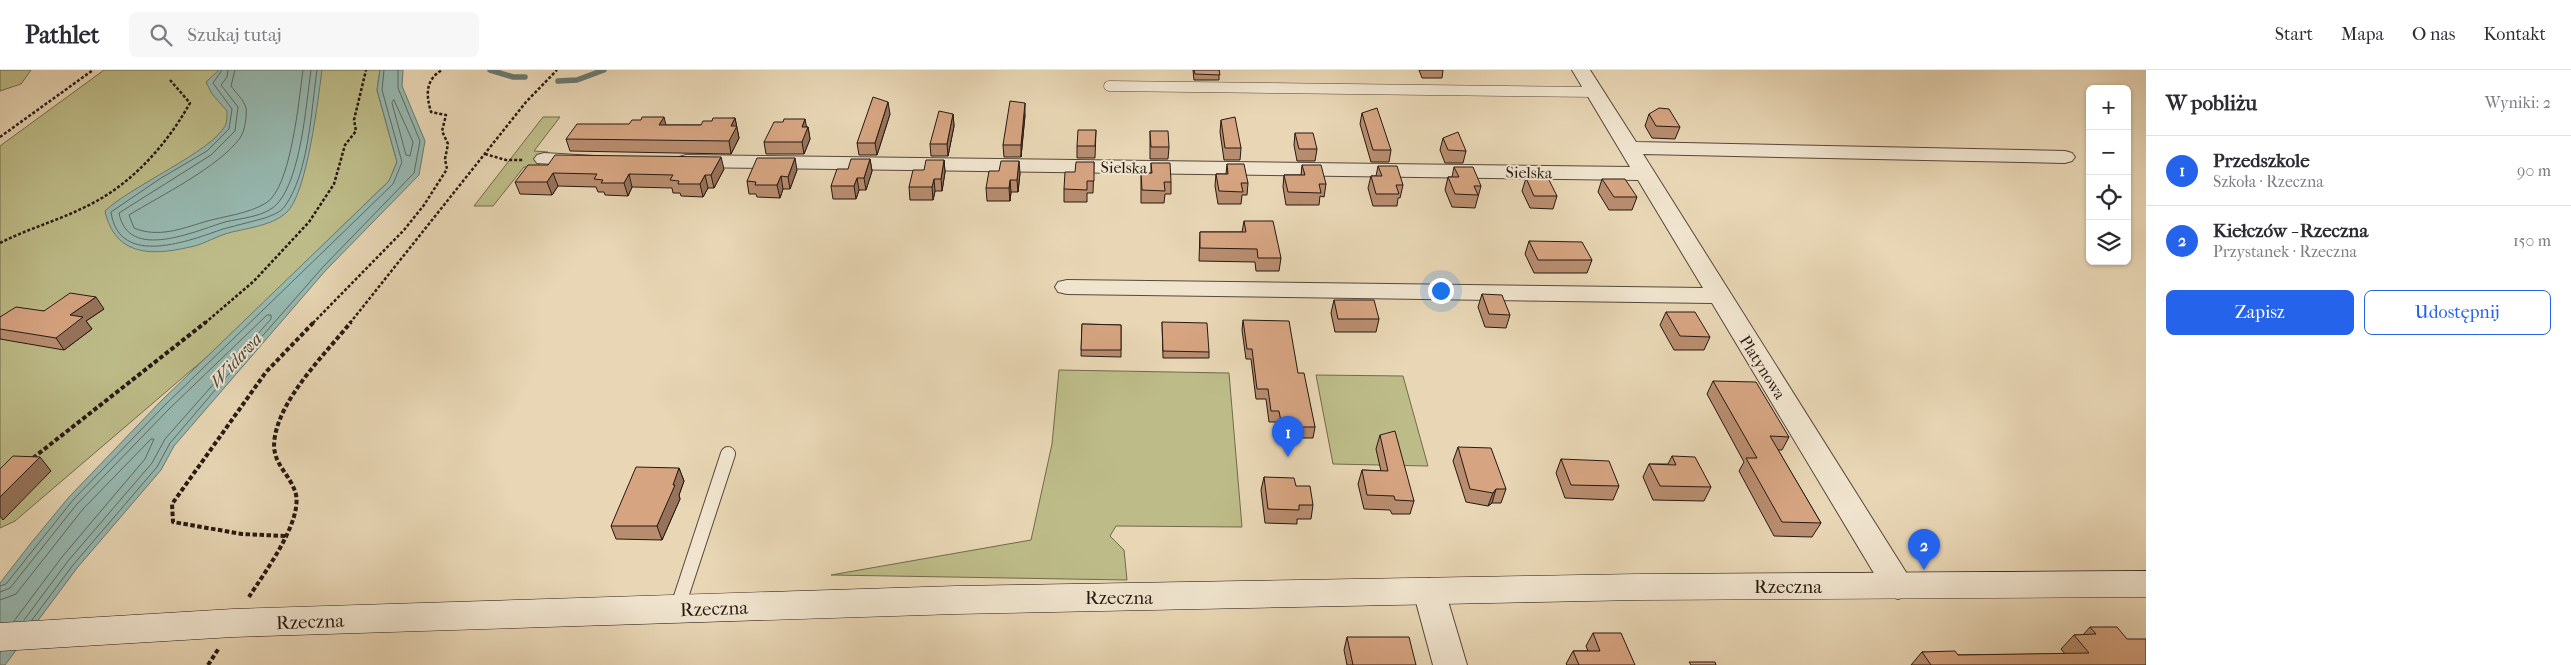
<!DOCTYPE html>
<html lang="pl">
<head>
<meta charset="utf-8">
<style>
  body { margin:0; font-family:"IM FELL French Canon",serif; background:#f7f7f7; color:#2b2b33 }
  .controls { position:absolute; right:15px; top:15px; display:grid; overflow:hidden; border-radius:8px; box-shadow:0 1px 4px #0004 }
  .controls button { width:45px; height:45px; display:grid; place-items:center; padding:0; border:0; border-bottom:1px solid #e1e1e2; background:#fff; color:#2b2b33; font:25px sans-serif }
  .you { position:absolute; left:1440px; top:220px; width:18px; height:18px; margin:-12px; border:4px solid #fff; border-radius:50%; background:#1a73e8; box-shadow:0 0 0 8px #1a73e833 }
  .badge { display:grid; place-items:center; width:32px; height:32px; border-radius:50%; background:#2563eb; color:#fff; font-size:16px; font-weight:700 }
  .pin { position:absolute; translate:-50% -41px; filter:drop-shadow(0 1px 2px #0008) }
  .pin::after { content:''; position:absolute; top:26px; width:18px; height:15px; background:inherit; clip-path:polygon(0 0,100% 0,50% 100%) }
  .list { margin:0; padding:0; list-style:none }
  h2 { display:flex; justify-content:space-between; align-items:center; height:65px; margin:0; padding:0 20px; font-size:21px }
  h2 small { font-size:16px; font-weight:400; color:#7c7c81 }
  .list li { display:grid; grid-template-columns:32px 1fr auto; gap:15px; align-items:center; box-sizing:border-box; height:70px; padding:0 20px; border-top:1px solid #e1e1e2 }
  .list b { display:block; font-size:19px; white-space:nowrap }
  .list p { margin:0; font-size:16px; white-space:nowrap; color:#7c7c81 }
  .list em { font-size:16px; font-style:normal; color:#7c7c81 }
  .actions { display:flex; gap:10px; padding:15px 20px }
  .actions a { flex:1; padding:11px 0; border:1px solid #2563eb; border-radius:8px; text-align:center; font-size:18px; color:#2563eb }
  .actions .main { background:#2563eb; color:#fff }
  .icon { flex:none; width:28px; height:28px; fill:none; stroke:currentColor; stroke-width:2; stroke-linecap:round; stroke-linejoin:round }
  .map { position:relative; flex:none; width:2146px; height:595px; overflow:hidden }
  header { display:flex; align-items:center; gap:30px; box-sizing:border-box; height:70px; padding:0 25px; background:#fff; border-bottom:1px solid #e1e1e2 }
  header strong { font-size:24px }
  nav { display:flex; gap:28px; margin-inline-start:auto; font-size:18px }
  .search { width:350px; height:45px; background:#f7f7f7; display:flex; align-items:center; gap:12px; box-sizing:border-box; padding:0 18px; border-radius:8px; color:#7c7c81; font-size:19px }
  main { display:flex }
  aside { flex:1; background:#fff }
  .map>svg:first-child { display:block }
  .green { fill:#bdbc88; stroke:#726a4d }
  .water { fill:#97b9b1; stroke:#6a7971 }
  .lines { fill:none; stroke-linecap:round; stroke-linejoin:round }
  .shore { stroke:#5f6962; stroke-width:1 }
  .stream { stroke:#6a7971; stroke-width:5.5 }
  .lane-far1-casing { stroke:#57483a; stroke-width:11 }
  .lane-casing { stroke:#57483a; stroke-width:16 }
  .street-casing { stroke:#57483a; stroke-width:2 }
  .secondary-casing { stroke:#271912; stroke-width:1 }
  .path-far1 { stroke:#271912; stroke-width:2.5; stroke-dasharray:3 2; stroke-linecap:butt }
  .path { stroke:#271912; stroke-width:4; stroke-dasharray:4.5 2.5; stroke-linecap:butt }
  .lane-far1 { stroke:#f0e4ce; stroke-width:10 }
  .lane { stroke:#f0e4ce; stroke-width:14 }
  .street { fill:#f0e4ce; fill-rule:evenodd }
  .secondary { fill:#f0e4ce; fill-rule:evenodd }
  .wall { fill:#b88d6f; stroke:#271912 }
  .shaded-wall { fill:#96735a; stroke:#271912 }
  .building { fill:#d6a481; stroke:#271912 }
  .labels { text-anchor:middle; stroke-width:4; stroke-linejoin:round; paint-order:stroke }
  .street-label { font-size:16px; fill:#271912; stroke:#f0e4ce }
  .water-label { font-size:18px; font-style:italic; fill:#494942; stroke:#f0e4ce }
  .near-street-label { font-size:19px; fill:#271912; stroke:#f0e4ce }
</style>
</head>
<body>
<header>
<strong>Pathlet</strong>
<div class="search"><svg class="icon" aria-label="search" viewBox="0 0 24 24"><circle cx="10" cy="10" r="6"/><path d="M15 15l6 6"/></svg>Szukaj tutaj</div>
<nav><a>Start</a><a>Mapa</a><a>O nas</a><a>Kontakt</a></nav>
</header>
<main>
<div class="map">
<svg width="2146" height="595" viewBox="0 0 2146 595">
  <rect width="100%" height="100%" fill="#e8d6b4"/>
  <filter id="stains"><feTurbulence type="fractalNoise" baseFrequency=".004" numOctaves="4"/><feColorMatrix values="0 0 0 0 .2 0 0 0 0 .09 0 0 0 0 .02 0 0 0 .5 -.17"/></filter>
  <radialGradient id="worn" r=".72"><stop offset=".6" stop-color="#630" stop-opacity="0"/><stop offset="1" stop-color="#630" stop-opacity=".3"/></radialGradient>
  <g class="green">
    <path d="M0,0H31L21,14L0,21Z"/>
    <path d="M104,0H380L377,20L397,92L389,111L215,280L15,451L0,458V76Z"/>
    <path d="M543,47H560L534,81L548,82L537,97H524L493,136H474Z"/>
    <path d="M1059,300L1229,303L1242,457L1116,456L1110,466L1124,480L1127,510L831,505L1031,470L1052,374Z"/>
    <path d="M1316,305L1403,306L1428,396L1333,394Z"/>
  </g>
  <g class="water">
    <path d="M219,0H322C318,30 307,125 286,143C270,157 244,158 225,164C213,168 202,175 190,177C151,186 115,186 105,141C131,116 211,82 225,56C227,53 227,45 227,41L212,24L206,12Z"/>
    <path d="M380,0H403L402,16L425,71L419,105L326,200L174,376L161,400L77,498L5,595H0V513L31,473L69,427L161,331L389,111L397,92L377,20Z"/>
  </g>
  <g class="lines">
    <g class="shore">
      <path d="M222,0L213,13L232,39L229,59L207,81L161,108L111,142C119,199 191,170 223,159C237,155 251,152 265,148C272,145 280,143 285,136C309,102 311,41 317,0"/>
      <path d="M228,0L227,7L221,15L238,37L235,61L211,85L119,143C128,192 195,161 225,152C241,148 266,147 278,133C301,106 306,35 311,0"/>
      <path d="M235,0L231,16C236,23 244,30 246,38C247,46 245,61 240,68C219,97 160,126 129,145L134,158C158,168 181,159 204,152C224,146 248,144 266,133C291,118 299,29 303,0"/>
      <path d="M394,30L413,72L410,86L406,85L392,33Z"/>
      <path d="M0,516L6,514L73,430L165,335L393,114L402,92L382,20L384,0"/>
      <path d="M0,522L10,518L77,434L169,339L267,245H271V249L165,369L152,393L68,491L24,550"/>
      <path d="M0,530L16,524L83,439L151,369H154L145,389L62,487L14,551"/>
      <path d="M32,550L73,495L157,397L170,373L228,305L323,197L414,103L420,71L398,18V0"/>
    </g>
    <g class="stream">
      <path d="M490,0L513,7H525"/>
      <path d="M558,11L577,10L604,0"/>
    </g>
    <defs>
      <path id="lane-far1" d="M1109,16L1594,22"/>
      <path id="lane" d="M677,539L728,384"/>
      <g id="street">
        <path d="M1572,0H1590L1636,72L2065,81L2072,83L2075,87L2072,91L2065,93L1643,84L1909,507L1914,516L1909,525L1898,529L1887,525L1712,233L1067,224L1058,222L1055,217L1058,212L1067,210L1703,218L1638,110L686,97L679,95L676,91L679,87L686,85L1630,97Z"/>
        <path d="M544,83L594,86L597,90L594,94L587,96L537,93L534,89L537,85Z"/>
        <path d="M1429,508L1440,512L1445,521L1467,595H1433L1413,521L1418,512Z"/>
      </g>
      <path id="secondary" d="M2146,501V527L1639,530L956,544L233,567L0,581V553L233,539L956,516L1639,504Z"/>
    </defs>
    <use href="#lane-far1" class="lane-far1-casing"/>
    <use href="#lane" class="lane-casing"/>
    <use href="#street" class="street-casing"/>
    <use href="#secondary" class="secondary-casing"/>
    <g class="path-far1">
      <path d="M0,67L93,0"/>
      <path d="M485,84L506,90H523"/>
      <path d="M0,173C27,159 57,151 85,137C130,116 166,76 190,33L170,10"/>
      <path d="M205,253L254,211L309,152L334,114L345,75L356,61L354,50L366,0"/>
      <path d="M313,253L404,160L424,135L447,99L445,89L448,74L442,61L446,45L431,42C426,25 425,10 442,0"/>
      <path d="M350,253L526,32L557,0"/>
    </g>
    <g class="path">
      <path d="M33,388L206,252"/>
      <path d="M285,466L242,464L173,452L172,434L266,302L314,252"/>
      <path d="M249,527C264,503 305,449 295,421C287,400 270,392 275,366C282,326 326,283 351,252"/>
      <path d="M208,595L219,578"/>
    </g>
    <use href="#lane-far1" class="lane-far1"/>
    <use href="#lane" class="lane"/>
    <use href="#street" class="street"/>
    <use href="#secondary" class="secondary"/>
  </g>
  <g class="wall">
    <path d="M1193,0H1219V10H1194Z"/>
    <path d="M1419,0H1443L1442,8H1422Z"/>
    <path d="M1362,43L1391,80L1389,92H1371L1360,54Z"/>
    <path d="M890,44L877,85H859L857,73Z"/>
    <path d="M953,44L954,56L948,86H931L930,74Z"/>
    <path d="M1649,44L1680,57L1675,69L1652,68L1645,56Z"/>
    <path d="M1025,45L1021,87H1004L1003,75Z"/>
    <path d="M735,48L739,68L731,84L570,81L566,69L666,55H701L712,51Z"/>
    <path d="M1221,50L1241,78L1240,90H1224L1220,62Z"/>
    <path d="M806,57H808L810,69L804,84H766L764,72Z"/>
    <path d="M1096,60L1095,88H1077V76Z"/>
    <path d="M1150,61L1169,77L1168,89H1150Z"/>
    <path d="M1295,63L1317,79L1315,91H1297L1294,75Z"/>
    <path d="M1443,68L1466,81L1463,93H1445L1440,80Z"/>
    <path d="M870,89L872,101L866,120H859L856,129H833L831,116L848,99Z"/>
    <path d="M944,90L945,102L942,121H935L933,130H910L909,117Z"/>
    <path d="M1094,92L1093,123H1087V132H1064V119L1075,102Z"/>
    <path d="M1151,93L1171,112V124H1165L1164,133H1141V103H1151Z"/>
    <path d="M1227,94L1248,113L1247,125H1242L1241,134H1218L1215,116L1216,104H1226Z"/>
    <path d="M548,95L724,99L714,118H708L703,127L681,126L680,123H673L672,118L632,117L628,126L605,125L604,122H598L596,117L558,116L552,125L520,124L515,112Z"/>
    <path d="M1302,95L1326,114L1324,127L1320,126L1319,135H1286L1283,117L1284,105H1301Z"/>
    <path d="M1378,96L1403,115L1400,128H1398L1397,136H1373L1368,118L1371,106H1376Z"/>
    <path d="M1454,97L1481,116L1475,138L1452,137L1445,120L1448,107H1452Z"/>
    <path d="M797,100L790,119H783L780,128L757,127L756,124H749L747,111Z"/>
    <path d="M1020,103L1018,122H1011L1010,131H987L986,118Z"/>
    <path d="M1526,108L1557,126L1553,139L1530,138L1522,121Z"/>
    <path d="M1602,109L1637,127L1632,140H1609L1598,122Z"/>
    <path d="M1244,151L1281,188L1279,201H1256L1255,192L1199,191L1200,162H1242Z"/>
    <path d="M1529,171L1592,190L1587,203H1534L1525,184Z"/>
    <path d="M1482,224L1510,245L1506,258L1485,257L1478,237Z"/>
    <path d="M1334,230L1379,249L1376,262H1335L1331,243Z"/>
    <path d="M104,239L86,251L92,259L64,280L0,269V247L44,241Z"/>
    <path d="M1666,242L1710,267L1704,280H1674L1660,255Z"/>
    <path d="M1243,250L1298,303L1315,357L1313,368H1280L1278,352H1269L1266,329H1256L1251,289H1246L1242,260Z"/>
    <path d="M1162,252L1209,282V288H1163Z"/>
    <path d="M1082,254L1121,255V287L1081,286Z"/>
    <path d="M1713,311L1789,367L1782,380H1778L1821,453L1812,467L1774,466L1739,401L1744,392L1707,324Z"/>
    <path d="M1380,365L1414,431L1410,444H1392L1390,440L1364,439L1358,414L1362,400L1381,401L1376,379Z"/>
    <path d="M1458,377L1506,419L1501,433H1492L1488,436L1466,432L1453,391Z"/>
    <path d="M1672,386L1711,417L1704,431L1653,430L1643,407L1649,394H1668Z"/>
    <path d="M1561,389L1619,416L1613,430L1565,428L1556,403Z"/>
    <path d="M679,398L684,411L679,425L680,429L662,470L616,469L611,456Z"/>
    <path d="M1264,407L1296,416L1313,435L1311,449H1297V454L1265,453L1261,420Z"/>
    <path d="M2090,557L2146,595H1911L1922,582L1958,585L2065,584L2061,579L2074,565H2083Z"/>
    <path d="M1593,563L1635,595H1567L1566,594L1573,581H1588L1586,576Z"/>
    <path d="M1347,567L1416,595H1347L1344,580Z"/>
  </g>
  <g class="shaded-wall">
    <path d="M888,32L890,44L877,85L875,73Z"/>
    <path d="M1025,33V45L1021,87V75Z"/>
    <path d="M953,44L954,56L948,86L947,74Z"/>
    <path d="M664,47L667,59L659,55Z"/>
    <path d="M735,48L739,68L731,84L729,71L731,56Z"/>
    <path d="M805,49L807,60L808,57L810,69L804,84L802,72V57Z"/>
    <path d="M721,87L724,99L714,118L711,105Z"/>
    <path d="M795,88L797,100L790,119L788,107Z"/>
    <path d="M870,89L872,101L866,120L864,108Z"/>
    <path d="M944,90L945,102L942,121L941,109Z"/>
    <path d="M1019,91L1020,103L1018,122L1017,110Z"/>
    <path d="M553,103L558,116L552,125L547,112Z"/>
    <path d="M629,104L632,117L628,126L624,113Z"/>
    <path d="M705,105L708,118L703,127L700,114Z"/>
    <path d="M781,106L783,119L780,128L777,115Z"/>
    <path d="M857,108L859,120L856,129L854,116Z"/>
    <path d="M934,109L935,121L933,130L932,117Z"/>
    <path d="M1010,110L1011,122L1010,131L1009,118Z"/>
    <path d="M96,227L104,239L86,251L92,259L64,280L56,268L70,245Z"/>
    <path d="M40,387L51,401L3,450L0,446V427Z"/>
    <path d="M679,398L684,411L679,425L680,429L662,470L657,456Z"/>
    <path d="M1496,419L1492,433L1488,436L1493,423Z"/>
  </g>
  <g class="building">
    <path d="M1194,0H1219L1220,5L1195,4Z"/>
    <path d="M873,27L888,32L875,73H857Z"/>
    <path d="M1010,31L1025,33L1021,75H1003Z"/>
    <path d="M1377,38L1391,80H1373L1362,43Z"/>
    <path d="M1659,38L1669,39L1680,57L1656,56L1649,44Z"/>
    <path d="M939,41L953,44L947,74H930Z"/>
    <path d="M642,47H664L659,55H701L703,51H712L713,48H735L731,56H737L729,71L566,69L577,54H629L632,50H641Z"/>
    <path d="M1235,47L1241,78H1225L1221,50Z"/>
    <path d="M784,49H805L802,57H808L802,72H764L774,52H783Z"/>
    <path d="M1078,60H1096L1095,76H1077Z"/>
    <path d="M1150,61H1168L1169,77H1151Z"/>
    <path d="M1458,62L1466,81L1448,80L1443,68Z"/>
    <path d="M1295,63H1313L1317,79H1299Z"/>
    <path d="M555,85L721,87L711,105H705L700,114H678L679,111L670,110L673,105L629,104L624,113H601L603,110L594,109L597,104L553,103L547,112H515L528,95H548Z"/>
    <path d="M757,88H795L788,107L781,106L777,115H755L756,112L747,111Z"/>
    <path d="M851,89H870L864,108H857L854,116H831L837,99H848Z"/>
    <path d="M926,90H944L941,109H934L932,117H909L913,100H924Z"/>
    <path d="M1001,91H1019L1017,110H1010L1009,118H986L989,101H999Z"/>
    <path d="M1076,92H1094V111H1087V120L1064,119L1065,102H1075Z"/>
    <path d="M1151,93H1170L1171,112H1164L1165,121L1142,120L1141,103H1152Z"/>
    <path d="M1227,94H1244L1248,113H1241L1243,122L1219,121L1216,104H1228Z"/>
    <path d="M1302,95H1321L1326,114H1319L1321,123L1288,122L1284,105H1305Z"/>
    <path d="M1378,96H1397L1403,115H1396L1399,124H1376L1371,106H1382Z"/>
    <path d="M1454,97H1473L1481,116H1474L1478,125L1455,124L1448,107H1459Z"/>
    <path d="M1526,108H1548L1557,126H1534Z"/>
    <path d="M1602,109H1625L1637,127H1614Z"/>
    <path d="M1244,151H1273L1281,188H1258L1257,179L1200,178V162H1246Z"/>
    <path d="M1529,171L1582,172L1592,190H1538Z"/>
    <path d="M70,223L96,227L70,245L83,247L56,268L0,259V247L16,237L44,241Z"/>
    <path d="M1482,224L1502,225L1510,245L1489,244Z"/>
    <path d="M1334,230H1374L1379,249H1338Z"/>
    <path d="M1666,242H1695L1710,267L1680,266Z"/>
    <path d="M1243,250L1289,251L1298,303H1304L1315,357H1282L1279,341H1271L1268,319H1257L1252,279H1247Z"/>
    <path d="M1162,252L1207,253L1209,282L1163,281Z"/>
    <path d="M1082,254L1121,255V280H1081Z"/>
    <path d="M1713,311L1756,312L1789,367L1770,366L1821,453L1782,452L1746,388H1757Z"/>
    <path d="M1395,361L1414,431L1395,430L1394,426L1367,425L1362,400L1388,401L1380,365Z"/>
    <path d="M1458,377L1491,378L1506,419H1496L1493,423L1470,419Z"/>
    <path d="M13,386L40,387L0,427V399Z"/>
    <path d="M1672,386L1695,387L1711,417L1660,416L1649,394L1676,395Z"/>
    <path d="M1561,389L1609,391L1619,416L1571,415Z"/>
    <path d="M636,397L679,398L673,415H675L657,456H611Z"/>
    <path d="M1264,407L1294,408L1296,416H1310L1313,435H1299V440L1268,439Z"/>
    <path d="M2090,557H2117L2127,569H2146V595H1931L1922,582L1955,581L1958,585L2089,583L2074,565L2096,564Z"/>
    <path d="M1593,563H1621L1635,595H1579L1573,581H1600Z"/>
    <path d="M1347,567H1409L1416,595H1353Z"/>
    <path d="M1689,592H1715L1716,595H1691Z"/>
  </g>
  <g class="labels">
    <g class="street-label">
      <text transform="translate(1124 97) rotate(1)" y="6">Sielska</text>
      <text transform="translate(1529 102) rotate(1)" y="6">Sielska</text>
      <text transform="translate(1763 297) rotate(58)" y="6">Platynowa</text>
    </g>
    <g class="water-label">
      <text transform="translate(236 290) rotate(-47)" y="6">Widawa</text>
    </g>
    <g class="near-street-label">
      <text x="1788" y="523">Rzeczna</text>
      <text x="1119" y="534">Rzeczna</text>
      <text transform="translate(714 538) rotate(-2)" y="7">Rzeczna</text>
      <text transform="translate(310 551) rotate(-2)" y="7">Rzeczna</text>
    </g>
  </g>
  <rect width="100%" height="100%" filter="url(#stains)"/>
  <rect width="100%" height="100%" fill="url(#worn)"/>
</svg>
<div class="controls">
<button>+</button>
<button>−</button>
<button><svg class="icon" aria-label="locate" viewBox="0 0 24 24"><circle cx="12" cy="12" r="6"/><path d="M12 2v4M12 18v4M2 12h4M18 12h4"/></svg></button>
<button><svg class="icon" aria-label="layers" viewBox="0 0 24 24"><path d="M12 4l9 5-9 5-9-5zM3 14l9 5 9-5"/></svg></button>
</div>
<div class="you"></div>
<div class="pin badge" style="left:1288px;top:387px">1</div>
<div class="pin badge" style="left:1924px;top:500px">2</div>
</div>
<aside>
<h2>W pobliżu<small>Wyniki: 2</small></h2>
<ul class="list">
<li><span class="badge">1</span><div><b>Przedszkole</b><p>Szkoła · Rzeczna</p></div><em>90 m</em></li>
<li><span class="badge">2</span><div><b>Kiełczów - Rzeczna</b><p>Przystanek · Rzeczna</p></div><em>150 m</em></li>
</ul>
<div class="actions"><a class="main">Zapisz</a><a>Udostępnij</a></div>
</aside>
</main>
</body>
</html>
